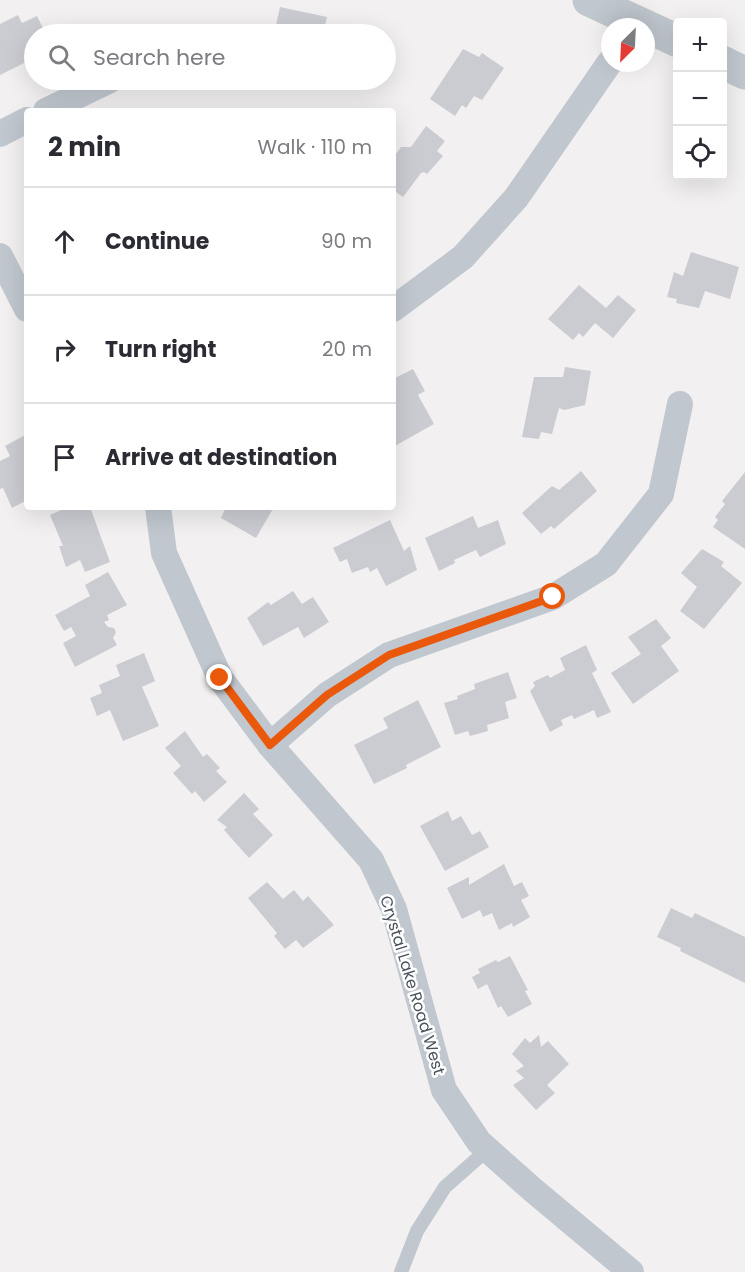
<!DOCTYPE html>
<html lang="en">
<head>
<meta charset="utf-8">
<style>
  body { margin:0; font-family:Poppins,sans-serif; background:#f7f7f7; color:#2b2b33 }
  .controls { position:absolute; right:18px; top:18px; display:grid; overflow:hidden; border-radius:6px; box-shadow:0 6px 24px #0002 }
  .controls button { width:54px; height:54px; display:grid; place-items:center; padding:0; border:0; border-bottom:2px solid #e1e1e2; background:#fff; color:#2b2b33; font:30px sans-serif }
  .compass { position:absolute; left:601px; top:18px; width:54px; height:54px; border-radius:50%; background:#fff; box-shadow:0 6px 24px #0002; rotate:204deg }
  .stop { position:absolute; width:18px; height:18px; margin:-14px; border:4px solid #ea580c; border-radius:50%; background:#fff }
  .stop.end { background:#ea580c; border-color:#fff; box-shadow:0 2px 6px #0008 }
  .list { margin:0; padding:0; list-style:none }
  h2 { display:flex; justify-content:space-between; align-items:center; height:78px; margin:0; padding:0 24px; font-size:26px }
  h2 small { font-size:20px; font-weight:400; color:#7c7c81 }
  .list li { display:grid; grid-template-columns:39px 1fr auto; gap:18px; align-items:center; box-sizing:border-box; height:108px; padding:0 24px; border-top:2px solid #e1e1e2 }
  .list b { display:block; font-size:22px; white-space:nowrap }
  .list em { font-size:20px; font-style:normal; color:#7c7c81 }
  .icon { flex:none; width:33px; height:33px; fill:none; stroke:currentColor; stroke-width:2; stroke-linecap:round; stroke-linejoin:round }
  .map { position:relative; flex:none; width:745px; height:1272px; overflow:hidden }
  .search { position:absolute; background:#fff; box-shadow:0 6px 24px #0002; left:24px; top:24px; width:372px; height:66px; display:flex; align-items:center; gap:15px; box-sizing:border-box; padding:0 21px; border-radius:33px; color:#7c7c81; font-size:22px }
  .panel { position:absolute; background:#fff; box-shadow:0 6px 24px #0002; left:24px; top:108px; width:372px; height:402px; border-radius:6px }
  .map>svg:first-child { display:block }
  .building { fill:#cbccd2 }
  .lines { fill:none; stroke-linecap:round; stroke-linejoin:round }
  .service { stroke:#c0c7ce; stroke-width:14 }
  .minor { stroke:#c0c7ce; stroke-width:26 }
  .tertiary { stroke:#c0c7ce; stroke-width:33 }
  .route { stroke:#ea580c; stroke-width:8 }
  .labels { text-anchor:middle; stroke-width:5; stroke-linejoin:round; paint-order:stroke }
  .street-label { font-size:16px; fill:#4a535c; stroke:#fff }
</style>
</head>
<body>
<div class="map">
<svg width="745" height="1272" viewBox="0 0 745 1272">
  <rect width="100%" height="100%" fill="#f2f0f0"/>
  <g class="building">
    <path d="M280,7L327,17L323,34H274Z"/>
    <path d="M18,15L22,23L37,16L46,34H34V58L0,75V24Z"/>
    <path d="M463,49L479,57L482,53L504,68L482,100L474,96L466,108L462,105L455,116L430,99Z"/>
    <path d="M426,126L445,141L437,151L443,156L427,174L424,172L421,173L403,197L393,190V158L401,147H411Z"/>
    <path d="M691,252L739,267L730,299L705,291L699,308L676,303L677,299L667,297L674,272L683,276Z"/>
    <path d="M579,285L606,308L618,295L636,310L613,338L595,323L583,337L579,333L573,340L548,319Z"/>
    <path d="M565,367L591,371L585,405L564,410L559,408L552,434L541,432L539,439L522,437L534,377H563Z"/>
    <path d="M413,369L425,391L418,395L434,424L393,447V379Z"/>
    <path d="M27,434V500L12,508L3,488L0,489V461L10,456L5,446Z"/>
    <path d="M581,471L597,491L554,529L551,526L541,534L522,513L552,486L559,490Z"/>
    <path d="M745,472V549L713,527L718,520L715,517L725,504L722,501Z"/>
    <path d="M68,507H90L110,562L85,572L80,560L66,567L59,546H63L50,515Z"/>
    <path d="M226,507H274L256,538L221,518Z"/>
    <path d="M473,516L478,528L498,520L506,544L480,557L476,550L454,560L455,563L439,571L425,538Z"/>
    <path d="M390,520L404,551L410,546L417,570L386,586L377,568L370,572L368,567L352,573L347,559L340,562L333,548Z"/>
    <path d="M702,549L724,562L721,566L742,583L704,629L680,611L697,587L681,573Z"/>
    <path d="M108,572L127,605L107,615L109,620L104,622L108,627L114,628L116,632L113,638L117,645L75,667L63,643L76,636L71,627L64,631L55,615L90,596L85,585Z"/>
    <path d="M293,591L302,604L313,597L329,622L304,638L298,627L263,646L247,618L268,602L271,605Z"/>
    <path d="M656,619L671,638L661,646L679,671L633,704L611,673L641,654L628,637Z"/>
    <path d="M586,645L597,670L592,673L611,712L597,718L594,710L574,719L572,715L561,720L563,725L550,732L530,691L535,686L533,682L548,675L550,678L565,670L560,658Z"/>
    <path d="M144,653L155,681L142,687L159,726L123,741L110,710L97,716L90,698L102,693L99,685L120,676L116,665Z"/>
    <path d="M508,672L517,698L505,702L509,718L487,725L488,731L470,736L468,731L455,735L444,703L458,699L457,696L475,689L474,684Z"/>
    <path d="M418,700L441,747L406,765L407,768L374,784L354,745L388,728L383,718Z"/>
    <path d="M185,731L203,757L207,754L220,768L216,771L227,782L204,802L195,791L192,794L173,773L181,766L165,748Z"/>
    <path d="M244,793L259,809L253,814L273,835L249,858L224,830L227,827L217,820Z"/>
    <path d="M448,811L452,821L461,816L472,835L480,831L489,847L445,871L420,826Z"/>
    <path d="M504,864L514,886L522,882L529,896L521,900L530,917L513,927L512,923L499,930L492,913L483,917L480,910L462,919L447,888L469,877V885Z"/>
    <path d="M267,882L283,899L294,890L303,901L308,896L334,925L303,948L296,940L285,949L274,936L277,933L248,898Z"/>
    <path d="M671,908L692,918L695,913L745,937V983L680,951L681,948L657,937Z"/>
    <path d="M510,956L528,990L525,991L532,1004L508,1017L501,1006L498,1008L487,984L478,989L472,977L480,973L478,969L496,960L498,962Z"/>
    <path d="M539,1035L541,1047L548,1041L569,1064L547,1085L555,1093L536,1110L513,1085L524,1078L516,1071L524,1066L512,1054L525,1038L530,1043Z"/>
  </g>
  <g class="lines">
    <path class="service" d="M401,1272L417,1231L445,1187L487,1150"/>
    <g class="minor">
      <path d="M46,111L110,80"/>
      <path d="M0,134L27,120"/>
      <path d="M0,256L27,309"/>
      <path d="M393,309L463,257L516,198L610,62"/>
      <path d="M158,507L164,553L220,678L270,745L371,860L394,909L444,1090L479,1142L533,1190L631,1272"/>
      <path d="M270,745L327,695L389,655L553,597L606,564L661,494L680,404"/>
    </g>
    <g class="tertiary">
      <path d="M589,0L678,41"/>
      <path d="M722,62L745,73"/>
    </g>
  </g>
  <g class="lines">
    <path class="route" d="M220,678L270,745L327,695L389,655L553,597"/>
  </g>
  <g class="labels">
    <g class="street-label">
      <text transform="translate(413 985) rotate(73)" y="6">Crystal Lake Road West</text>
    </g>
  </g>
</svg>
<div class="controls">
<button>+</button>
<button>−</button>
<button><svg class="icon" aria-label="locate" viewBox="0 0 24 24"><circle cx="12" cy="12" r="6"/><path d="M12 2v4M12 18v4M2 12h4M18 12h4"/></svg></button>
</div>
<svg class="compass" viewBox="-18 -18 36 36"><path d="M0-13l5 13h-10z" fill="#e53935"/><path d="M0 13l5-13h-10z" fill="#7c7c81"/></svg>
<div class="stop" style="left:553px;top:597px"></div>
<div class="stop end" style="left:220px;top:678px"></div>
<div class="search"><svg class="icon" aria-label="search" viewBox="0 0 24 24"><circle cx="10" cy="10" r="6"/><path d="M15 15l6 6"/></svg>Search here</div>
<section class="panel">
<h2>2 min<small>Walk · 110 m</small></h2>
<ul class="list">
<li><svg class="icon" aria-label="ahead" viewBox="0 0 24 24"><path d="M12 20V5M6 11l6-6 6 6"/></svg><div><b>Continue</b></div><em>90 m</em></li>
<li><svg class="icon" aria-label="right" viewBox="0 0 24 24"><path d="M7 20v-9h11M14 6l5 5-5 5"/></svg><div><b>Turn right</b></div><em>20 m</em></li>
<li><svg class="icon" aria-label="arrive" viewBox="0 0 24 24"><path d="M6 21V4h12l-3 4 3 4H6"/></svg><div><b>Arrive at destination</b></div></li>
</ul>
</section>
</div>
</body>
</html>
